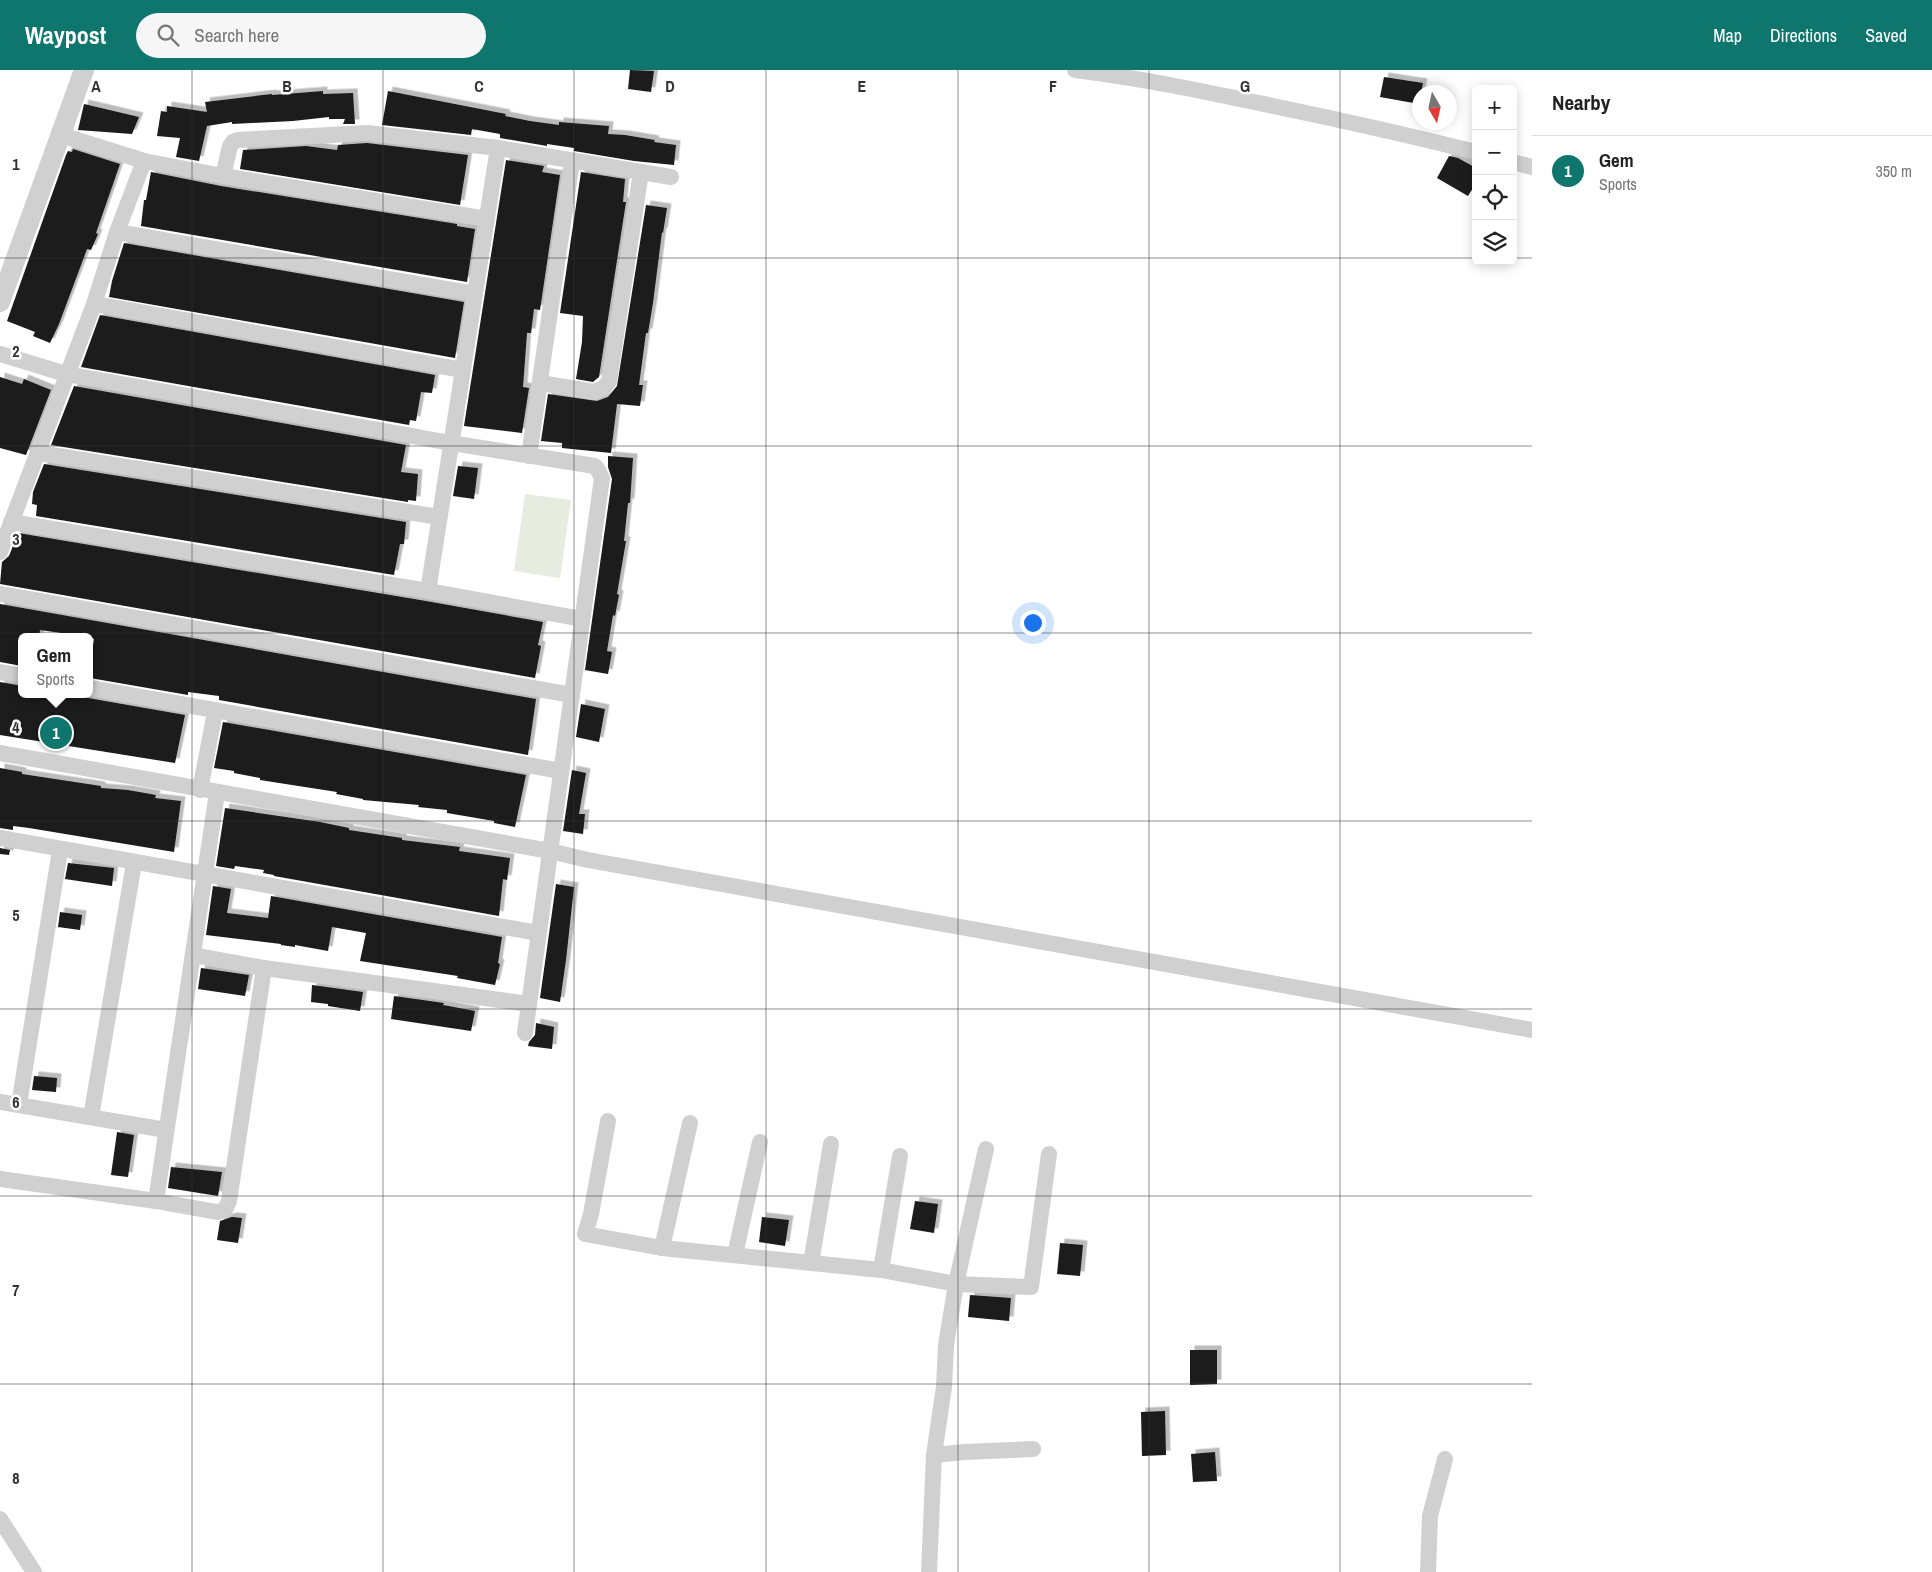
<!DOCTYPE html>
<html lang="en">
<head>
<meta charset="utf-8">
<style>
  body { margin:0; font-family:"Archivo Narrow",sans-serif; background:#f6f6f6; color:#222 }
  .controls { position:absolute; right:15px; top:15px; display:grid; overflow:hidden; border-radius:8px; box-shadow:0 2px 12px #0003 }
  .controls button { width:45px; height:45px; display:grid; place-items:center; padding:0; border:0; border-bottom:1px solid #e0e0e0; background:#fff; color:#222; font:25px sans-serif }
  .compass { position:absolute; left:1412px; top:15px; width:45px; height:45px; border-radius:50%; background:#fff; box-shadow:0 2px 12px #0003; rotate:171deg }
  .you { position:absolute; left:1032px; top:552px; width:18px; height:18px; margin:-12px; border:4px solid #fff; border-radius:50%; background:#1a73e8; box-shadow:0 0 0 8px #1a73e833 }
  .badge { display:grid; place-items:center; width:32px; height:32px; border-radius:50%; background:#0f766e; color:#fff; font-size:16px; font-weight:700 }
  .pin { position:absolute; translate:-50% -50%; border:2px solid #fff; box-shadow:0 1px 5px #0006 }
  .popup { position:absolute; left:18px; top:563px; width:75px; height:65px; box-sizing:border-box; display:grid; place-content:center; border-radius:8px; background:#fff; filter:drop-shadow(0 1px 4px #0005); font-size:16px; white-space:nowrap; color:#767676 }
  .popup b { font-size:19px; color:#222 }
  .popup::after { content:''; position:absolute; left:50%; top:100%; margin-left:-10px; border:10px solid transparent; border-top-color:#fff }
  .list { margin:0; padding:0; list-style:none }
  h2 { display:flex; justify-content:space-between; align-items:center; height:65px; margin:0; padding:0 20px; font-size:21px }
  h2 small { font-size:16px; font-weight:400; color:#767676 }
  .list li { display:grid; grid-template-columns:32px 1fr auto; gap:15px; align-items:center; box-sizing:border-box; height:70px; padding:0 20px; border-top:1px solid #e0e0e0 }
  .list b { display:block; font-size:19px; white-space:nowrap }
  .list p { margin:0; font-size:16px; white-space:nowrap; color:#767676 }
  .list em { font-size:16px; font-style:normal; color:#767676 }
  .icon { flex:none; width:28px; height:28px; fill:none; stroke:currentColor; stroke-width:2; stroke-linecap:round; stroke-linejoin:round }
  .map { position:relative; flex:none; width:1532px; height:1502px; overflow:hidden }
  header { display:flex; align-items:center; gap:30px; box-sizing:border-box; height:70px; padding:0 25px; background:#0f766e; color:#fff }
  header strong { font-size:24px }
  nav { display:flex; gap:28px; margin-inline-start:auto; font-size:18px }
  .search { width:350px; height:45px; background:#f6f6f6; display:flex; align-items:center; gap:12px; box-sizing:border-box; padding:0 18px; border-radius:28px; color:#767676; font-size:19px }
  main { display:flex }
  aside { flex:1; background:#fff }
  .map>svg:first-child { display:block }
  .green { fill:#e6ecdf }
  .building { fill:#1a1a1a; filter:url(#shadow) }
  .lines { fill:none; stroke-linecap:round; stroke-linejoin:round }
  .minor { stroke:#d0d0d0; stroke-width:16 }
  .tertiary { stroke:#d0d0d0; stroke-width:20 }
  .grid { fill:none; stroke:#333; stroke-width:1; stroke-opacity:0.55 }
  .grid-label { font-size:16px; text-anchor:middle; font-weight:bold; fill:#333; stroke:#fff; stroke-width:5; stroke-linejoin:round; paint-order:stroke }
</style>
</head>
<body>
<header>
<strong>Waypost</strong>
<div class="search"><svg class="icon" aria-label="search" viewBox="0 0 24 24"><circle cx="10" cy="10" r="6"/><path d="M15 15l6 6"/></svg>Search here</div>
<nav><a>Map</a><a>Directions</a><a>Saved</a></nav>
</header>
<main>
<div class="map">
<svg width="1532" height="1502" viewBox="0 0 1532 1502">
  <defs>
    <filter id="shadow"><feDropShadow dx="4.5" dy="-4.5" stdDeviation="0" flood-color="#0004"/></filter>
  </defs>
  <rect width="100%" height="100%" fill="#fff"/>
  <path class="green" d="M525,424L571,430L560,508L514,501Z"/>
  <g class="building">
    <path d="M630,0L654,1L651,22L628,19Z"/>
    <path d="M1384,7L1423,13L1421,22H1420L1419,34L1380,27Z"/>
    <path d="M323,21V24L353,23L355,54H343L345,49H329V47L293,51L232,54V52L207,56L199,91L176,87L180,68L157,66L161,41L167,42V36L207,42L205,32L272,24V25Z"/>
    <path d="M388,21L506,44L505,46L530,51L559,55V52L609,56L608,64L625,65L655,70L654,72L676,75L674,95L634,91L574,81V78L547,74V76L500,68V64L472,59L471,65L382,55Z"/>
    <path d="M84,34L139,47L132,64L78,60Z"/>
    <path d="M367,73L468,85L460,135L240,99L243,80L306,76L337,80L338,75Z"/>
    <path d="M73,79L120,94L96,163L98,164L91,180L87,179L59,254L50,273L33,266L35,262L7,251L66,85L68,81L72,82Z"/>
    <path d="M1449,86L1458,88L1476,98V113L1468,126L1437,108Z"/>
    <path d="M506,90L544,96L542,102L560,105L540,240L534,239L531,263H527L523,317L529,318L522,363L464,356Z"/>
    <path d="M151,102L221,116L457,154V156L475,159L467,212L141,156L144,130H146Z"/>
    <path d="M581,102L625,109L623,132H626L599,307L593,312L576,309L582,272L583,246L560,243Z"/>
    <path d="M646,135L667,138L663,163L662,162L653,233L648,263H646L639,315H643L640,336L617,334L611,383L562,378V373L541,371L548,324L597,331L608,327L617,316Z"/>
    <path d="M124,173L464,232L455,288L109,227L112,211Z"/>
    <path d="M100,245L435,305L432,323L421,322L416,351L410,350L409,355L81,297Z"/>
    <path d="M0,307L22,314L24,309L51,320L26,385L0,378Z"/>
    <path d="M74,316L406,375L401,402L418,404L416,431L408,430V432L51,375Z"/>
    <path d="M608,386L633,388L630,433H628L624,471H626L617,524L619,525L615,546L613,545L607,581L612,582L608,604L585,600L612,409L608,397Z"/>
    <path d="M44,394L406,452L404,474H400L394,505L36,446L37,435L32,434L33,422Z"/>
    <path d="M458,396L478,398L474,429L453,426Z"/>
    <path d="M18,463L426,531L543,552L538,575L541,576L535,608L0,514L2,492L9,486Z"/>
    <path d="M0,534L536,629L528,685L219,630V626L188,622V625L90,608V594L94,569L90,567L40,560L39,567H22V596L0,592Z"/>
    <path d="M0,612L22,616V624H83L88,628L185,645L175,693L0,665Z"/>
    <path d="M581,634L605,639L599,672L576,667Z"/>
    <path d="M223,652L526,705L515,757L494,753V751L447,743V740L418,737L419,735L363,730V729L336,724L337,722L260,710V708L234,703V701L214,698Z"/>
    <path d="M0,698L22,702V704L101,716V718L128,720L156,725L155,728L181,731L174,782L29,758L13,756V760L0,758Z"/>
    <path d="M572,700L586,703L579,744H585L583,764L563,761Z"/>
    <path d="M225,738L320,752L349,758V760L402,768V770L460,777L459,781L510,788L507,810L503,809L499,846L274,806V805L263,803L264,800L235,796L234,799L216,796Z"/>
    <path d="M0,778L10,780L9,785L0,784Z"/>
    <path d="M68,793L114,798L112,816L65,809Z"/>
    <path d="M556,814L574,817L566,890L560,932L540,928Z"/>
    <path d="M213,816L231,819L227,843L268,848L271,826L502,867L498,893L500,894L495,915L457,908L458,906L360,891L366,863L332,857L328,881L295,875V877L281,875V874L206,865Z"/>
    <path d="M60,842L82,845L80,860L58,857Z"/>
    <path d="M201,898L249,905L245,926L198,919Z"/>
    <path d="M312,915L363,922L360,941L328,936V934L311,932Z"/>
    <path d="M394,926L444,933L443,935L475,941L471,961L391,949Z"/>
    <path d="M536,953L554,957L552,979L528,976L529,972L535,965Z"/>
    <path d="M34,1006L57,1008L56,1022L32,1020Z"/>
    <path d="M117,1062L134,1065L128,1107L111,1105Z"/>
    <path d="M171,1097L222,1102L218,1126L168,1118Z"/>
    <path d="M915,1131L938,1134L934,1163L910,1159Z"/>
    <path d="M232,1147L242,1148L238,1173L217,1170L220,1151Z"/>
    <path d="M762,1147L789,1150L785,1176L759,1172Z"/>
    <path d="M1060,1173L1083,1175L1080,1206L1057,1204Z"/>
    <path d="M970,1225L1011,1228L1009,1251L968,1247Z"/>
    <path d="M1190,1280H1217V1314L1190,1315Z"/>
    <path d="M1165,1341L1166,1385L1142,1386L1141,1342Z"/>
    <path d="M1215,1382L1217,1411L1193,1412L1191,1384Z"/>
  </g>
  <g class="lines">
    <g class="minor">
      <path d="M1075,0C1141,8 1207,22 1273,36C1341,50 1408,65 1476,82"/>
      <path d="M61,65L144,91L223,106L487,149"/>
      <path d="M1513,92L1532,97"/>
      <path d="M223,106L230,76L233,72L238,70L367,63L498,78L671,107"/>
      <path d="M117,162L475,224"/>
      <path d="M94,234L463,300"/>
      <path d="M0,284L66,304L451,373L595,396L599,402L602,408L525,963"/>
      <path d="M541,313L594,322L604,318L609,311L641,102"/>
      <path d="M39,383L439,447"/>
      <path d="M529,386L572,91"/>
      <path d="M11,452L428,521L582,549"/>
      <path d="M0,482L94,234L117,162L144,91"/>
      <path d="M428,521L498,78"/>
      <path d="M0,524L572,625"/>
      <path d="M0,602L22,606"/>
      <path d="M90,618L561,701"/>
      <path d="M0,683L550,781L588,790L1532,960"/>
      <path d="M200,720L215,642"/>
      <path d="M0,768L538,863"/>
      <path d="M193,885L264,898L529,934"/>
      <path d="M0,1032L166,1060"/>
      <path d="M19,1035L60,780"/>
      <path d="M91,1047L134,793"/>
      <path d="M608,1051L591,1144L585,1164L662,1178L881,1200L956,1214L1031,1217L1049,1084"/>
      <path d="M0,1109L156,1131L217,1142L225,1140L229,1131L264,898"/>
      <path d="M156,1131L217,723"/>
      <path d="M662,1178L690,1053"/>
      <path d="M735,1185L760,1072"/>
      <path d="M811,1193L831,1074"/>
      <path d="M881,1200L900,1086"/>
      <path d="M934,1385L965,1382L1033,1379"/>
      <path d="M0,1449L34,1502"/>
      <path d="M929,1502L934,1385L944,1317L946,1275L956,1214L986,1079"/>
      <path d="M1428,1502L1430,1446L1445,1389"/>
    </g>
    <path class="tertiary" d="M0,232L84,0"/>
  </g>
  <path class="grid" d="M192,0V1502M383,0V1502M574,0V1502M766,0V1502M958,0V1502M1149,0V1502M1340,0V1502M0,188H1476M1513,188H1532M0,376H1532M0,563H1532M0,751H1532M0,939H1532M0,1126H1532M0,1314H1532"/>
  <g class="grid-label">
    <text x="96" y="22">A</text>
    <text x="287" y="22">B</text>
    <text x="479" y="22">C</text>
    <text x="670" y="22">D</text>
    <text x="862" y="22">E</text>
    <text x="1053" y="22">F</text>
    <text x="1245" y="22">G</text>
    <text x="16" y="100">1</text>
    <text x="16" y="287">2</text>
    <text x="16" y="475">3</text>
    <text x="16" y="663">4</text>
    <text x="16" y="851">5</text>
    <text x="16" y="1038">6</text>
    <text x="16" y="1226">7</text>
    <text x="16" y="1414">8</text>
  </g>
</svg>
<div class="controls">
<button>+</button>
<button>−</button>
<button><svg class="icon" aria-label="locate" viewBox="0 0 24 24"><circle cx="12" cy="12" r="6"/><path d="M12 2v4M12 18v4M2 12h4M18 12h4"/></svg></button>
<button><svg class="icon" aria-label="layers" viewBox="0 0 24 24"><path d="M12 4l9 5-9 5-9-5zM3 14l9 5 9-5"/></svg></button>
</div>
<svg class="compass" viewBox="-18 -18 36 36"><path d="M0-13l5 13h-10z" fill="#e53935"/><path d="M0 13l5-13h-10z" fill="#767676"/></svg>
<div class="you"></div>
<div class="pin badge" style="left:56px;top:663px">1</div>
<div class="popup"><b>Gem</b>Sports</div>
</div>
<aside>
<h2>Nearby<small></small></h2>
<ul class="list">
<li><span class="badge">1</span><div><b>Gem</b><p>Sports</p></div><em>350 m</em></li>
</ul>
</aside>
</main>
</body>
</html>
